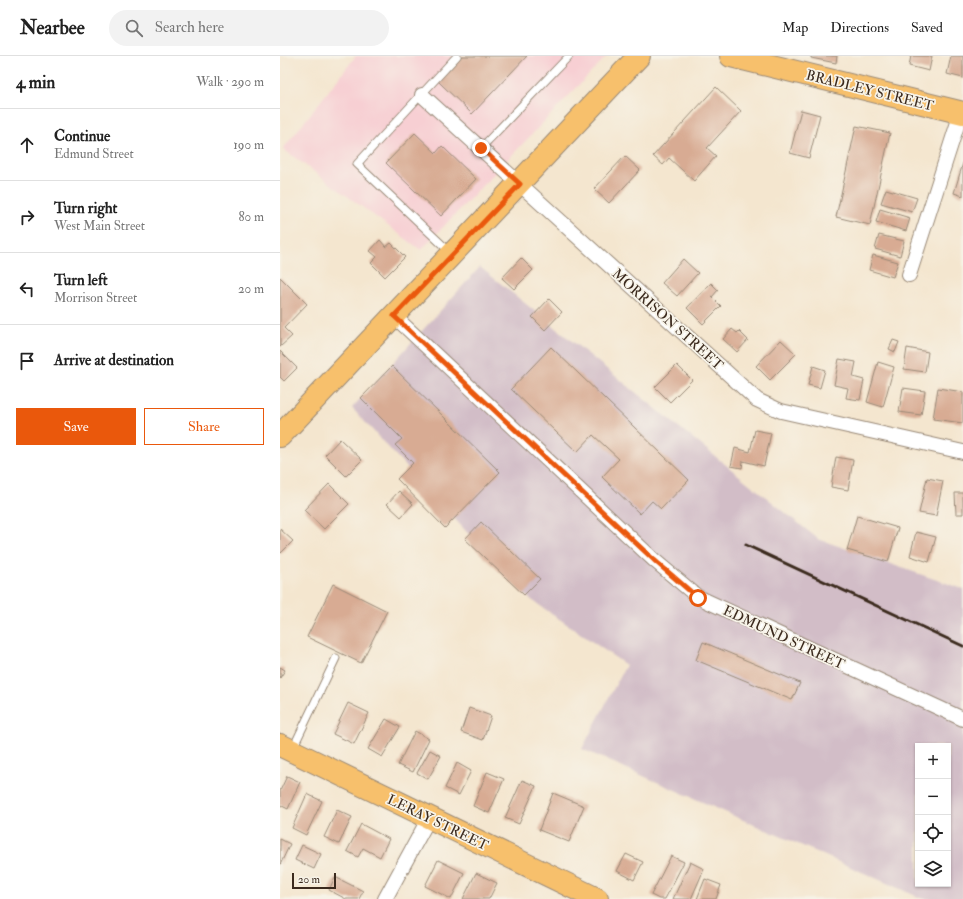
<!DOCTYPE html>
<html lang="en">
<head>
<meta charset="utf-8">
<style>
  body { margin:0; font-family:"IM FELL Double Pica",serif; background:#f2f2f2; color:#222 }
  .controls { position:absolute; right:12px; bottom:12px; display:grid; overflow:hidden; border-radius:0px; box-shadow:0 1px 3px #0004 }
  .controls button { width:36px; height:36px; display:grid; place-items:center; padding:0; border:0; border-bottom:1px solid #e0e0e0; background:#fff; color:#222; font:20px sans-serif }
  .scale { position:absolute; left:12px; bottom:10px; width:44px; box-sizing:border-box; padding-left:4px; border:2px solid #3b2a1e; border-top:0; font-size:11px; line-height:14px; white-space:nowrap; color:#3b2a1e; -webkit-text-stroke:3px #f7f3e8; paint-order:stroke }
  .stop { position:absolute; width:12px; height:12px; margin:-9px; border:3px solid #ea580c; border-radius:50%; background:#fff }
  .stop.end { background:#ea580c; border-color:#fff; box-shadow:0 1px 4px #0008 }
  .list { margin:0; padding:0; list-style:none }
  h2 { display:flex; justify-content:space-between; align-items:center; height:52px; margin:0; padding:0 16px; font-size:17px }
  h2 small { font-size:13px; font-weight:400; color:#767676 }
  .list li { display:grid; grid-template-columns:26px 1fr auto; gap:12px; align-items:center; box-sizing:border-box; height:72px; padding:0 16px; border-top:1px solid #e0e0e0 }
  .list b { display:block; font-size:15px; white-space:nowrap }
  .list p { margin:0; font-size:13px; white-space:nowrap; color:#767676 }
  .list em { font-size:13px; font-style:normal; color:#767676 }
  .actions { display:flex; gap:8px; padding:12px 16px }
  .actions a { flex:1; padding:9px 0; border:1px solid #ea580c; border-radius:0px; text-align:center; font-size:14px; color:#ea580c }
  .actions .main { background:#ea580c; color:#fff }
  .icon { flex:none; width:22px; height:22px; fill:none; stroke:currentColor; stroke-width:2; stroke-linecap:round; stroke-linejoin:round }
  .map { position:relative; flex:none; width:683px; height:843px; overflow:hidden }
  header { display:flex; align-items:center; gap:24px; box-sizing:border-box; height:56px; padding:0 20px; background:#fff; border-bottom:1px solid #e0e0e0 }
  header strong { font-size:19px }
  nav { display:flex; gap:22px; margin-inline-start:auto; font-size:14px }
  .search { width:280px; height:36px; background:#f2f2f2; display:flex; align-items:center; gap:10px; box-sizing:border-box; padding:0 14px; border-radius:22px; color:#767676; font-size:15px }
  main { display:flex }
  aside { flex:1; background:#fff }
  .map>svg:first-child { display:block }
  .built { fill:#f7cfd3 }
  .industrial { fill:#d2bdc7; fill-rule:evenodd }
  .building { fill:#d8ab93 }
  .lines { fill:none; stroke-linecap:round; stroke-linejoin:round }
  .lane-casing { stroke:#988876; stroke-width:9 }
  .street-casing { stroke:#988876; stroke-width:16 }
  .primary-casing { stroke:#988876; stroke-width:24 }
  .lane { stroke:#fff; stroke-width:7 }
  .street { stroke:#fff; stroke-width:14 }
  .primary { stroke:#f7c06c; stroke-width:22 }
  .rail { stroke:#3b2a1e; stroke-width:3 }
  .route { stroke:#ea580c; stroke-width:5 }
  .labels { text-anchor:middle; stroke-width:3.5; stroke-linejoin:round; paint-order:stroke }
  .street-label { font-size:14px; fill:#3b2a1e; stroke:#f7f3e8 }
</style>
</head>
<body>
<header>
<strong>Nearbee</strong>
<div class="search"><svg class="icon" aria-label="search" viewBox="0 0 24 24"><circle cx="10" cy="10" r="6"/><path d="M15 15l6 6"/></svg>Search here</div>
<nav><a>Map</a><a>Directions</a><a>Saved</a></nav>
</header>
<main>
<aside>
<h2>4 min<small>Walk · 290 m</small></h2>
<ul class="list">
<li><svg class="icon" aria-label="ahead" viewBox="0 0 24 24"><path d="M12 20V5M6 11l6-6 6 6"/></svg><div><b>Continue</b><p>Edmund Street</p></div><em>190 m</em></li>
<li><svg class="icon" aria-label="right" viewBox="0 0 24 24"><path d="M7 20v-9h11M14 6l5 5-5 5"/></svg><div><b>Turn right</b><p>West Main Street</p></div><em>80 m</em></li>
<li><svg class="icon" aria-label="left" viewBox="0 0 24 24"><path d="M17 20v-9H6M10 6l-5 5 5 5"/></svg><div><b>Turn left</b><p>Morrison Street</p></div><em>20 m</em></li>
<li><svg class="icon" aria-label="arrive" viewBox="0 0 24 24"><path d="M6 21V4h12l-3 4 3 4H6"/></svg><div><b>Arrive at destination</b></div></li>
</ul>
<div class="actions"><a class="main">Save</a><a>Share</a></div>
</aside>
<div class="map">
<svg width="683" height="843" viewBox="0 0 683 843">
  <rect width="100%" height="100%" fill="#f7f3e8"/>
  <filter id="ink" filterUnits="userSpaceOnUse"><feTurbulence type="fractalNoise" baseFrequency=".025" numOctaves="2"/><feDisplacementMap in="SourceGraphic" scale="8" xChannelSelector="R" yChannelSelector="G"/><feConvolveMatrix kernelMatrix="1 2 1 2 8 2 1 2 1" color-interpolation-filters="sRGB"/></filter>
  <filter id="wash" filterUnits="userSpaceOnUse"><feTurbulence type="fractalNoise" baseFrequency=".012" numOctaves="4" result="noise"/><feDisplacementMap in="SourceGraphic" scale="16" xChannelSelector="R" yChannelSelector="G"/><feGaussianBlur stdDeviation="0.9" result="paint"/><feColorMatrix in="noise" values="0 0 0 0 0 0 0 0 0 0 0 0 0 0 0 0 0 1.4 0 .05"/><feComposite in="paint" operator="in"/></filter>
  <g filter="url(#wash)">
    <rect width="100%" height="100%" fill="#f4e6cf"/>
    <path class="built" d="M76,0H327L141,194L3,93Z"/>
    <path class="industrial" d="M200,211L538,483L683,533V843H643L302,693L346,609L246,540L72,352ZM638,690H668V828H638Z"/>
    <g id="blocks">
      <g class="building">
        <path d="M182,0H247L192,58L158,25Z"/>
        <path d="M531,0H557L556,7L531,2Z"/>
        <path d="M631,0H652L649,15L629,10Z"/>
        <path d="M671,0H683V22L667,18Z"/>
        <path d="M436,31L461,55L427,92L436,100L414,125L389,102L383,109L373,100Z"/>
        <path d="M521,54L540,59L529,102L510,97Z"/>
        <path d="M576,70L610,77L590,169L556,161Z"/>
        <path d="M135,77L156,97L162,90L196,123L161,160L106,107Z"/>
        <path d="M345,100L360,114L329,147L314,133Z"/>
        <path d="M683,107V140L674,137Z"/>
        <path d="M606,133L637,142L632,156L601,147Z"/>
        <path d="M600,153L630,162L626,175L596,166Z"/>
        <path d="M599,179L624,185L620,200L595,193Z"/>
        <path d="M100,184L106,191L111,187L125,201L105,221L91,207L97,201L90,195Z"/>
        <path d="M593,199L618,206L613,221L589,214Z"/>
        <path d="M241,202L253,214L234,233L222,222Z"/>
        <path d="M403,203L418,217L397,240L382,227Z"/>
        <path d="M0,221L27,248L4,272L12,280L0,291Z"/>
        <path d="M431,227L438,234L432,241L441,250L423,268L407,252Z"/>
        <path d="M269,243L282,256L265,274L252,261Z"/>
        <path d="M452,273L457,277L459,275L468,284L457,296L443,283Z"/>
        <path d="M501,284L516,298L490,324L476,310Z"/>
        <path d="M613,284L619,286L615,296L609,293Z"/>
        <path d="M271,291L409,424L381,453L372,445L360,458L322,421L339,403L313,379L297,396L231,333Z"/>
        <path d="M627,292L648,296L645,316L624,313Z"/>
        <path d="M0,295L17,312L4,325L0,321Z"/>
        <path d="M559,303L576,306L573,321L584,324L580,344L566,342L568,332L554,329Z"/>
        <path d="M598,306L614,311L603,351L587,346Z"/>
        <path d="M397,309L412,324L390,346L375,331Z"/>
        <path d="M112,310L220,416L165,472L117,423L133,407L115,389L122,383L81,342Z"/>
        <path d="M533,310L545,314L540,332L528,329Z"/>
        <path d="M623,332L645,335L641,359L619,356Z"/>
        <path d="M658,332L683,336V367L653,363Z"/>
        <path d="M475,374L491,377L484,410L463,405L462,412L451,410L455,392L470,396Z"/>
        <path d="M60,383L82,404L66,420L45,399Z"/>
        <path d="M556,401L573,404L568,434L551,431Z"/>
        <path d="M647,422L663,425L656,460L639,457Z"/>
        <path d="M49,428L69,448L44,473L24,454Z"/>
        <path d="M119,435L133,448L121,461L107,448Z"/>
        <path d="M675,437H683V458H676Z"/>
        <path d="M577,460L618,472L608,506L567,494Z"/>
        <path d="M201,466L260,523L244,539L185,483Z"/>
        <path d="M0,473L13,485L1,497L0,496Z"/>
        <path d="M636,476L656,481L649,506L630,500Z"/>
        <path d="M53,528L107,555L81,607L27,581Z"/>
        <path d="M423,586L520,627L512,644L416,604Z"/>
        <path d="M0,611L5,614L0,622Z"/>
        <path d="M68,647L89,657L74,688L53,678Z"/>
        <path d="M189,652L211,660L203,684L181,676Z"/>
        <path d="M106,663L120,671L102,701L88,693Z"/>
        <path d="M135,675L149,683L133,716L118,709Z"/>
        <path d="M150,694L161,700L148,723L137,717Z"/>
        <path d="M177,707L191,715L179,739L165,732Z"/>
        <path d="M207,716L224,723L209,757L193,750Z"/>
        <path d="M7,720L20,726L8,753L0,749V735Z"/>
        <path d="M242,724L256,730L239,768L225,762Z"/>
        <path d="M273,737L304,750L289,786L259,774Z"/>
        <path d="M27,738L42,745L26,779L12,772Z"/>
        <path d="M57,754L72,761L59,788L44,781Z"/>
        <path d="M81,768L109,783L100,801L83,792L78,801L67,795Z"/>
        <path d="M0,783L10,788L0,809Z"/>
        <path d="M22,789L41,798L34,813L15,804Z"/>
        <path d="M346,798L363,806L354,824L337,815Z"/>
        <path d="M391,800L404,806L385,843H379L371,839Z"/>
        <path d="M158,804L184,817L171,843L145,830Z"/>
        <path d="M410,806L424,813L411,843H393Z"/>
        <path d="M196,817L217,827L209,843H183Z"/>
        <path d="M55,821L83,835L79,843H66L49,834Z"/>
        <path d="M425,823L441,829L436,843H417Z"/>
      </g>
    </g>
  </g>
  <g filter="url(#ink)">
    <use href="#blocks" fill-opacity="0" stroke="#988876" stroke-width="1"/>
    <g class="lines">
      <defs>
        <g id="lane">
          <path d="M201,92L289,0"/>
          <path d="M171,197L77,108L177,0"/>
          <path d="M13,692L56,602"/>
        </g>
        <g id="street">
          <path d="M142,39L477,344L501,355L683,396"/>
          <path d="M629,219L681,57"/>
          <path d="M114,260L374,504L418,541L683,663"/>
          <path d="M105,843L149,762"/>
        </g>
        <g id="primary">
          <path d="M451,0L683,57"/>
          <path d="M0,380L359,0"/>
          <path d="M0,689L317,843"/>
        </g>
      </defs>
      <use href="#lane" class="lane-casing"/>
      <use href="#street" class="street-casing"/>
      <use href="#primary" class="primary-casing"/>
      <use href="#lane" class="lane"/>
      <use href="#street" class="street"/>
      <use href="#primary" class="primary"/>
      <path class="rail" d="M466,489L683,590"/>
    </g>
  </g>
  <g class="lines" filter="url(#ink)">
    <path class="route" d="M201,92L240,128L114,260L374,504L418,542"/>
  </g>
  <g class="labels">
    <g class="street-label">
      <text transform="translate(590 34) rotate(14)" y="5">BRADLEY STREET</text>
      <text transform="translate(388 263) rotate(42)" y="5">MORRISON STREET</text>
      <text transform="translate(504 581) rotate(25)" y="5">EDMUND STREET</text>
      <text transform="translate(158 766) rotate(26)" y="5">LERAY STREET</text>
    </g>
  </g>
</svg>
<div class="controls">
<button>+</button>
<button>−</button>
<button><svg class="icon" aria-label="locate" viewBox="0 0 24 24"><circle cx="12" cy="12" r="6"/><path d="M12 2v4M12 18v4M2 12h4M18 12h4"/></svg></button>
<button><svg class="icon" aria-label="layers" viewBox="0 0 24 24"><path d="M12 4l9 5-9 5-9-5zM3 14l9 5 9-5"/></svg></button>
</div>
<div class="scale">20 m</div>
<div class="stop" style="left:418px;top:542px"></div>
<div class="stop end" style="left:201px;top:92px"></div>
</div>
</main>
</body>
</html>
